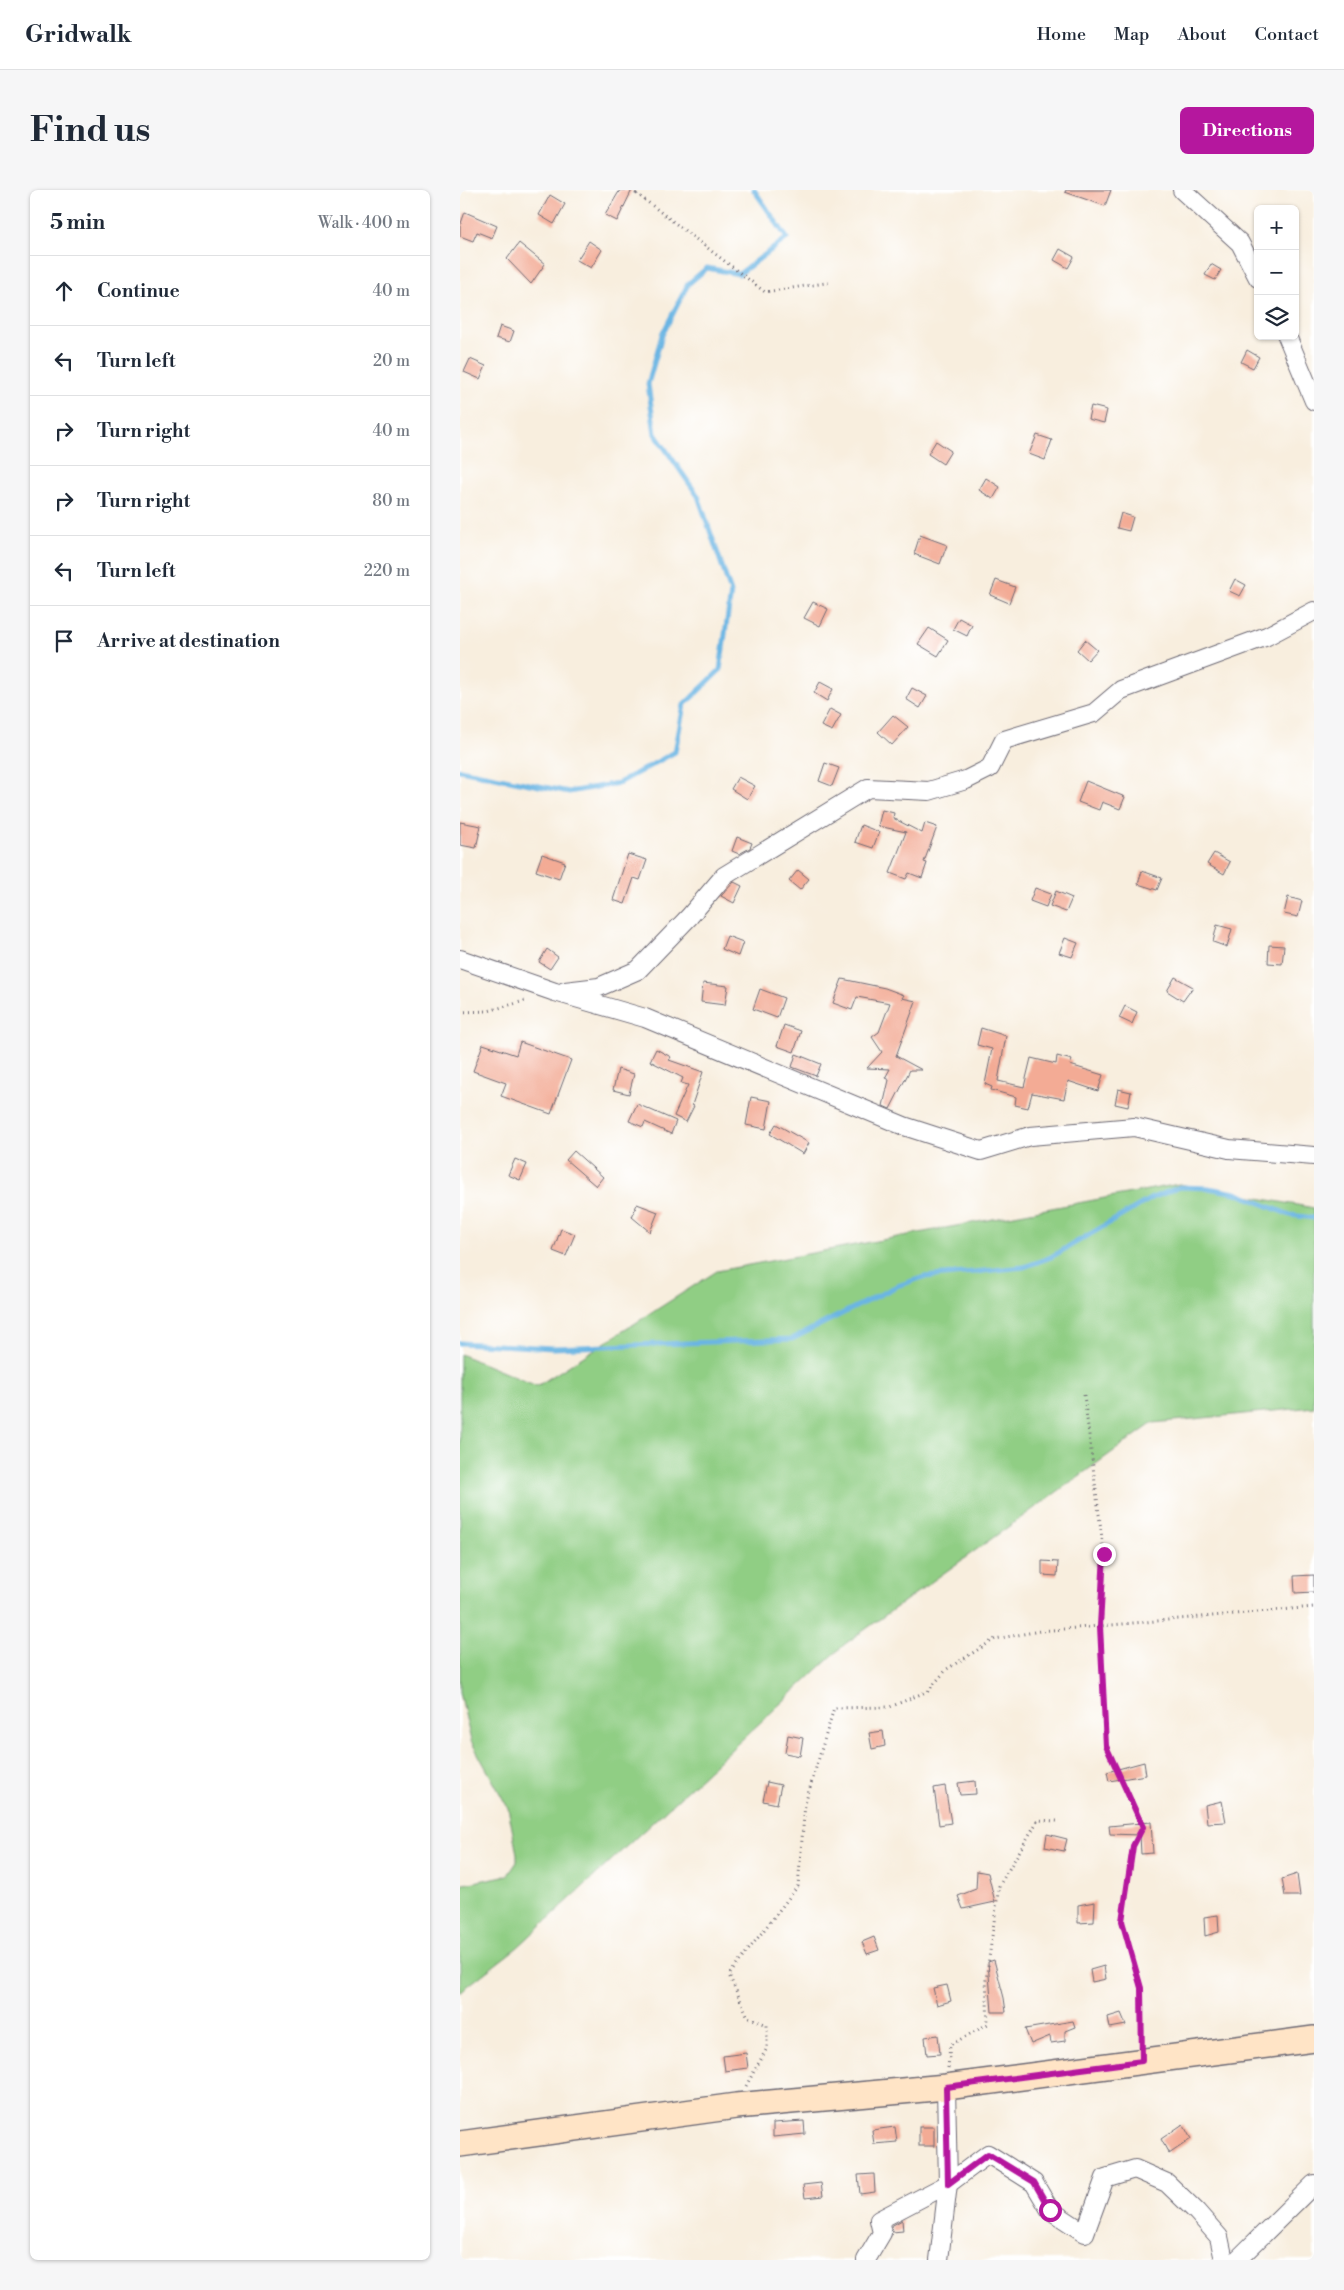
<!DOCTYPE html>
<html lang="en">
<head>
<meta charset="utf-8">
<style>
  body { margin:0; font-family:"Libre Bodoni",serif; background:#f6f6f7; color:#1f2937 }
  .controls { position:absolute; right:15px; top:15px; display:grid; overflow:hidden; border-radius:8px; box-shadow:0 1px 4px #0004 }
  .controls button { width:45px; height:45px; display:grid; place-items:center; padding:0; border:0; border-bottom:1px solid #e0e1e3; background:#fff; color:#1f2937; font:25px sans-serif }
  .stop { position:absolute; width:15px; height:15px; margin:-11px; border:4px solid #b5179e; border-radius:50%; background:#fff }
  .stop.end { background:#b5179e; border-color:#fff; box-shadow:0 1px 5px #0008 }
  .list { margin:0; padding:0; list-style:none }
  h2 { display:flex; justify-content:space-between; align-items:center; height:65px; margin:0; padding:0 20px; font-size:21px }
  h2 small { font-size:16px; font-weight:400; color:#747a83 }
  .list li { display:grid; grid-template-columns:32px 1fr auto; gap:15px; align-items:center; box-sizing:border-box; height:70px; padding:0 20px; border-top:1px solid #e0e1e3 }
  .list b { display:block; font-size:19px; white-space:nowrap }
  .list em { font-size:16px; font-style:normal; color:#747a83 }
  .icon { flex:none; width:28px; height:28px; fill:none; stroke:currentColor; stroke-width:2; stroke-linecap:round; stroke-linejoin:round }
  .map { position:relative; flex:none; width:854px; height:2070px; overflow:hidden; border-radius:8px }
  header { display:flex; align-items:center; gap:30px; box-sizing:border-box; height:70px; padding:0 25px; background:#fff; border-bottom:1px solid #e0e1e3 }
  header strong { font-size:24px }
  nav { display:flex; gap:28px; margin-inline-start:auto; font-size:18px }
  .intro { display:flex; align-items:center; justify-content:space-between; box-sizing:border-box; height:120px; padding:0 30px }
  h1 { margin:0; font-size:35px }
  .button { padding:12px 22px; border-radius:8px; background:#b5179e; color:#fff; font-size:18px; font-weight:700 }
  main { display:flex; gap:30px; padding:0 30px }
  aside { flex:1; background:#fff; border-radius:8px; box-shadow:0 1px 4px #0004 }
  .map>svg:first-child { display:block }
  .green { fill:#90ce84; stroke:#597860 }
  .lines { fill:none; stroke-linecap:round; stroke-linejoin:round }
  .stream { stroke:#6ab5e3; stroke-width:5 }
  .building { fill:#f3ab95 }
  .minor-casing { stroke:#6d6974; stroke-width:20 }
  .secondary-casing { stroke:#6d6974; stroke-width:28 }
  .path { stroke:#6d6974; stroke-width:3; stroke-dasharray:1 4; stroke-linecap:butt }
  .minor { stroke:#fff; stroke-width:18 }
  .secondary { stroke:#ffe4c6; stroke-width:25 }
  .route { stroke:#b5179e; stroke-width:6 }
</style>
</head>
<body>
<header>
<strong>Gridwalk</strong>
<nav><a>Home</a><a>Map</a><a>About</a><a>Contact</a></nav>
</header>
<div class="intro"><h1>Find us</h1><a class="button">Directions</a></div>
<main>
<aside>
<h2>5 min<small>Walk · 400 m</small></h2>
<ul class="list">
<li><svg class="icon" aria-label="ahead" viewBox="0 0 24 24"><path d="M12 20V5M6 11l6-6 6 6"/></svg><div><b>Continue</b></div><em>40 m</em></li>
<li><svg class="icon" aria-label="left" viewBox="0 0 24 24"><path d="M17 20v-9H6M10 6l-5 5 5 5"/></svg><div><b>Turn left</b></div><em>20 m</em></li>
<li><svg class="icon" aria-label="right" viewBox="0 0 24 24"><path d="M7 20v-9h11M14 6l5 5-5 5"/></svg><div><b>Turn right</b></div><em>40 m</em></li>
<li><svg class="icon" aria-label="right" viewBox="0 0 24 24"><path d="M7 20v-9h11M14 6l5 5-5 5"/></svg><div><b>Turn right</b></div><em>80 m</em></li>
<li><svg class="icon" aria-label="left" viewBox="0 0 24 24"><path d="M17 20v-9H6M10 6l-5 5 5 5"/></svg><div><b>Turn left</b></div><em>220 m</em></li>
<li><svg class="icon" aria-label="arrive" viewBox="0 0 24 24"><path d="M6 21V4h12l-3 4 3 4H6"/></svg><div><b>Arrive at destination</b></div></li>
</ul>
</aside>
<div class="map">
<svg width="854" height="2070" viewBox="0 0 854 2070">
  <rect width="100%" height="100%" fill="#fff"/>
  <filter id="ink" filterUnits="userSpaceOnUse"><feTurbulence type="fractalNoise" baseFrequency=".02" numOctaves="2"/><feDisplacementMap in="SourceGraphic" scale="10" xChannelSelector="R" yChannelSelector="G"/><feConvolveMatrix kernelMatrix="1 2 1 2 8 2 1 2 1" color-interpolation-filters="sRGB"/></filter>
  <filter id="wash" filterUnits="userSpaceOnUse"><feTurbulence type="fractalNoise" baseFrequency=".0096" numOctaves="4" result="noise"/><feDisplacementMap in="SourceGraphic" scale="20" xChannelSelector="R" yChannelSelector="G"/><feGaussianBlur stdDeviation="1.12" result="paint"/><feColorMatrix in="noise" values="0 0 0 0 0 0 0 0 0 0 0 0 0 0 0 0 0 1.4 0 .05"/><feComposite in="paint" operator="in"/></filter>
  <g filter="url(#wash)">
    <rect width="100%" height="100%" fill="#f8eede"/>
    <path class="green" d="M719,994L854,1018V1217L693,1233L385,1454L58,1757L0,1802V1695L48,1685L57,1672V1664L48,1618L11,1551L0,1502V1164L77,1196L257,1081Z"/>
    <g class="lines">
      <g class="stream">
        <path d="M0,580L109,602L159,593L215,562L224,515L260,480L271,402L238,306L195,244L188,194L202,145L228,94L247,78L279,84L327,48L294,0"/>
        <path d="M0,1153L93,1158L332,1149L437,1096L464,1087L564,1077L591,1067L692,1008L720,997L748,998L776,1003L830,1025L854,1028"/>
      </g>
    </g>
    <g id="blocks">
      <g class="building">
        <path d="M160,0H172L157,31L145,25Z"/>
        <path d="M606,0H651L645,16L605,2Z"/>
        <path d="M90,5L105,14L94,34L79,25Z"/>
        <path d="M5,22L37,36L32,48L17,42L13,51L0,46V36Z"/>
        <path d="M129,51L142,60L131,78L117,70Z"/>
        <path d="M59,53L85,74L71,94L47,69Z"/>
        <path d="M600,59L614,67L608,78L594,70Z"/>
        <path d="M751,74L761,80L755,90L745,85Z"/>
        <path d="M40,136L54,141L50,152L36,148Z"/>
        <path d="M787,160L799,167L793,178L781,172Z"/>
        <path d="M10,169L26,176L20,189L4,182Z"/>
        <path d="M631,216L647,220L644,233L628,229Z"/>
        <path d="M577,245L592,250L585,270L569,264Z"/>
        <path d="M476,251L491,261L483,274L468,264Z"/>
        <path d="M526,288L540,297L533,309L519,300Z"/>
        <path d="M661,323L673,327L669,341L657,338Z"/>
        <path d="M460,345L487,355L480,374L454,364Z"/>
        <path d="M775,389L786,395L780,406L769,401Z"/>
        <path d="M536,390L555,397L549,413L530,405Z"/>
        <path d="M353,412L368,419L360,436L344,428Z"/>
        <path d="M499,428L512,435L507,446L493,439Z"/>
        <path d="M469,438L488,450L478,466L458,454Z"/>
        <path d="M625,450L637,460L628,470L617,460Z"/>
        <path d="M360,492L373,499L367,511L354,503Z"/>
        <path d="M452,498L467,506L460,518L446,509Z"/>
        <path d="M370,519L381,525L372,541L361,536Z"/>
        <path d="M433,525L448,537L432,555L418,542Z"/>
        <path d="M365,573L379,578L372,596L359,591Z"/>
        <path d="M278,587L295,596L287,609L271,599Z"/>
        <path d="M626,591L665,607L660,619L642,612L639,620L618,612Z"/>
        <path d="M422,620L434,623L433,628L462,643L465,633L477,637L464,672L467,673L462,688L449,683L446,689L430,683L446,642L418,636Z"/>
        <path d="M0,632L21,636L16,658L0,655Z"/>
        <path d="M401,635L419,642L413,658L395,652Z"/>
        <path d="M277,647L292,653L290,658L279,664L272,661Z"/>
        <path d="M754,663L770,672L764,684L747,674Z"/>
        <path d="M82,664L105,672L99,689L76,681Z"/>
        <path d="M168,664L187,670L180,690L174,688L165,714L153,710Z"/>
        <path d="M338,680L349,689L340,700L329,691Z"/>
        <path d="M682,681L702,688L697,700L678,694Z"/>
        <path d="M274,692L282,696L274,713L261,706Z"/>
        <path d="M575,698L591,704L586,717L570,711Z"/>
        <path d="M596,701L612,708L606,722L590,716Z"/>
        <path d="M828,707L842,711L838,727L824,724Z"/>
        <path d="M757,735L772,739L767,757L753,752Z"/>
        <path d="M267,746L283,752L278,766L262,759Z"/>
        <path d="M605,748L618,753L612,767L599,763Z"/>
        <path d="M809,755L824,756L822,774L808,773Z"/>
        <path d="M87,759L98,767L90,779L79,772Z"/>
        <path d="M715,787L733,797L723,811L707,801Z"/>
        <path d="M382,789L425,798L444,805L442,808L456,811L436,866L462,880H450L430,919L423,916L429,890L425,888L430,879L407,878L422,862L412,847L419,842L430,813L397,807L392,820L373,813Z"/>
        <path d="M243,793L268,796L265,815L241,812Z"/>
        <path d="M300,799L324,808L317,828L293,819Z"/>
        <path d="M665,816L677,822L672,834L659,828Z"/>
        <path d="M324,835L341,841L334,862L317,856Z"/>
        <path d="M521,838L546,846L538,891L564,897L571,868L596,874L597,866L612,870L610,875L643,885L638,901L608,891L604,909L572,903L568,918L555,915L556,907L531,900L532,897L525,894L532,859L517,855Z"/>
        <path d="M60,852L111,870L91,924L41,906L46,893L13,881L23,854L56,865Z"/>
        <path d="M196,859L211,867L209,870L243,882L232,915L234,916L226,932L214,926L228,895L221,893L223,888L190,871Z"/>
        <path d="M336,864L361,874L356,886L332,877Z"/>
        <path d="M158,879L174,884L169,904L153,900Z"/>
        <path d="M658,899L671,902L668,917L655,914Z"/>
        <path d="M291,907L311,911L306,939L286,935Z"/>
        <path d="M177,914L216,931L211,944L185,932L183,937L169,931Z"/>
        <path d="M316,934L349,953L343,964L310,944Z"/>
        <path d="M114,961L143,987L136,996L106,970Z"/>
        <path d="M55,969L67,974L60,990L48,985Z"/>
        <path d="M177,1014L198,1022L190,1042L172,1027Z"/>
        <path d="M101,1039L115,1044L106,1066L93,1061Z"/>
        <path d="M582,1371L598,1372L597,1386L582,1385Z"/>
        <path d="M854,1385V1402L835,1403L834,1386Z"/>
        <path d="M423,1541L425,1556L412,1559L409,1543Z"/>
        <path d="M328,1545L343,1548L340,1566L325,1563Z"/>
        <path d="M684,1572L686,1585L649,1591L647,1582Z"/>
        <path d="M515,1591L516,1604L500,1605L498,1593Z"/>
        <path d="M307,1592L321,1595L317,1614L303,1611Z"/>
        <path d="M485,1596L491,1633L479,1635L474,1598Z"/>
        <path d="M762,1611L766,1632L747,1633L745,1615Z"/>
        <path d="M691,1632L693,1663L681,1664L680,1645L650,1644L649,1636Z"/>
        <path d="M587,1644L607,1649L604,1661L585,1657Z"/>
        <path d="M517,1681L528,1683L535,1712L503,1719L498,1706L516,1699Z"/>
        <path d="M837,1684L840,1706H825L822,1689Z"/>
        <path d="M635,1712L634,1732L618,1733V1715Z"/>
        <path d="M758,1725L759,1742L745,1746L744,1727Z"/>
        <path d="M414,1747L419,1760L407,1764L402,1752Z"/>
        <path d="M534,1770L544,1808L546,1822H532L528,1772Z"/>
        <path d="M644,1776L646,1789L632,1792L630,1780Z"/>
        <path d="M487,1795L491,1811L477,1815L473,1798Z"/>
        <path d="M661,1823L666,1835L650,1838L648,1827Z"/>
        <path d="M613,1831L615,1837L605,1841V1851L591,1853L590,1846L571,1854L565,1839Z"/>
        <path d="M478,1845L480,1864L467,1865L465,1847Z"/>
        <path d="M286,1863L288,1878L265,1881L263,1866Z"/>
        <path d="M344,1931L345,1944L313,1947V1933Z"/>
        <path d="M723,1934L731,1949L709,1964L701,1949Z"/>
        <path d="M435,1937L437,1952L414,1954L412,1940Z"/>
        <rect x="459" y="1937" width="15" height="19"/>
        <path d="M414,1984L415,2002L400,2004L398,1985Z"/>
        <path d="M361,1993L363,2006L345,2008L343,1995Z"/>
        <path d="M442,2030L443,2041L432,2042L431,2036Z"/>
      </g>
    </g>
  </g>
  <g filter="url(#ink)">
    <use href="#blocks" fill-opacity="0" stroke="#6d6974" stroke-width="1"/>
    <g class="lines">
      <defs>
        <g id="minor">
          <path d="M722,0L780,53L798,88"/>
          <path d="M827,146L854,211"/>
          <path d="M0,769L95,802L185,828L444,936L521,961L570,946L674,937L769,959L854,966"/>
          <path d="M105,801L139,797L178,780L229,727L264,686L408,598L469,601L506,590L530,578L544,550L634,523L661,500L807,446L854,421"/>
          <path d="M406,2070L422,2043L419,2030L488,1994L528,1964L574,1993L590,2020L625,2043L645,1988L675,1979L707,1993L737,2022L759,2047L764,2070"/>
          <path d="M479,2070L488,1994L486,1897"/>
          <path d="M777,2070L854,1994"/>
        </g>
        <path id="secondary" d="M0,1954L276,1916L486,1897L854,1849"/>
      </defs>
      <use href="#minor" class="minor-casing"/>
      <use href="#secondary" class="secondary-casing"/>
      <g class="path">
        <path d="M171,0L177,4"/>
        <path d="M181,0L177,4L305,102L372,92"/>
        <path d="M0,822L28,821L68,810"/>
        <path d="M624,1205L644,1364L640,1436L854,1417"/>
        <path d="M488,1878L490,1855L528,1834L526,1790L539,1696L578,1630L598,1631"/>
        <path d="M286,1896L307,1858V1835L288,1827L269,1785L338,1696L345,1614L374,1518L430,1517L468,1501L487,1479L535,1449L580,1441L640,1436L646,1555L683,1637L673,1656L662,1731L681,1798L682,1853"/>
      </g>
      <use href="#minor" class="minor"/>
      <use href="#secondary" class="secondary"/>
    </g>
  </g>
  <g class="lines" filter="url(#ink)">
    <path class="route" d="M590,2020L574,1992L528,1964L488,1994L486,1897L682,1871L681,1798L662,1731L673,1656L683,1637L646,1556L640,1436L644,1364"/>
  </g>
</svg>
<div class="controls">
<button>+</button>
<button>−</button>
<button><svg class="icon" aria-label="layers" viewBox="0 0 24 24"><path d="M12 4l9 5-9 5-9-5zM3 14l9 5 9-5"/></svg></button>
</div>
<div class="stop" style="left:590px;top:2020px"></div>
<div class="stop end" style="left:644px;top:1364px"></div>
</div>
</main>
</body>
</html>
